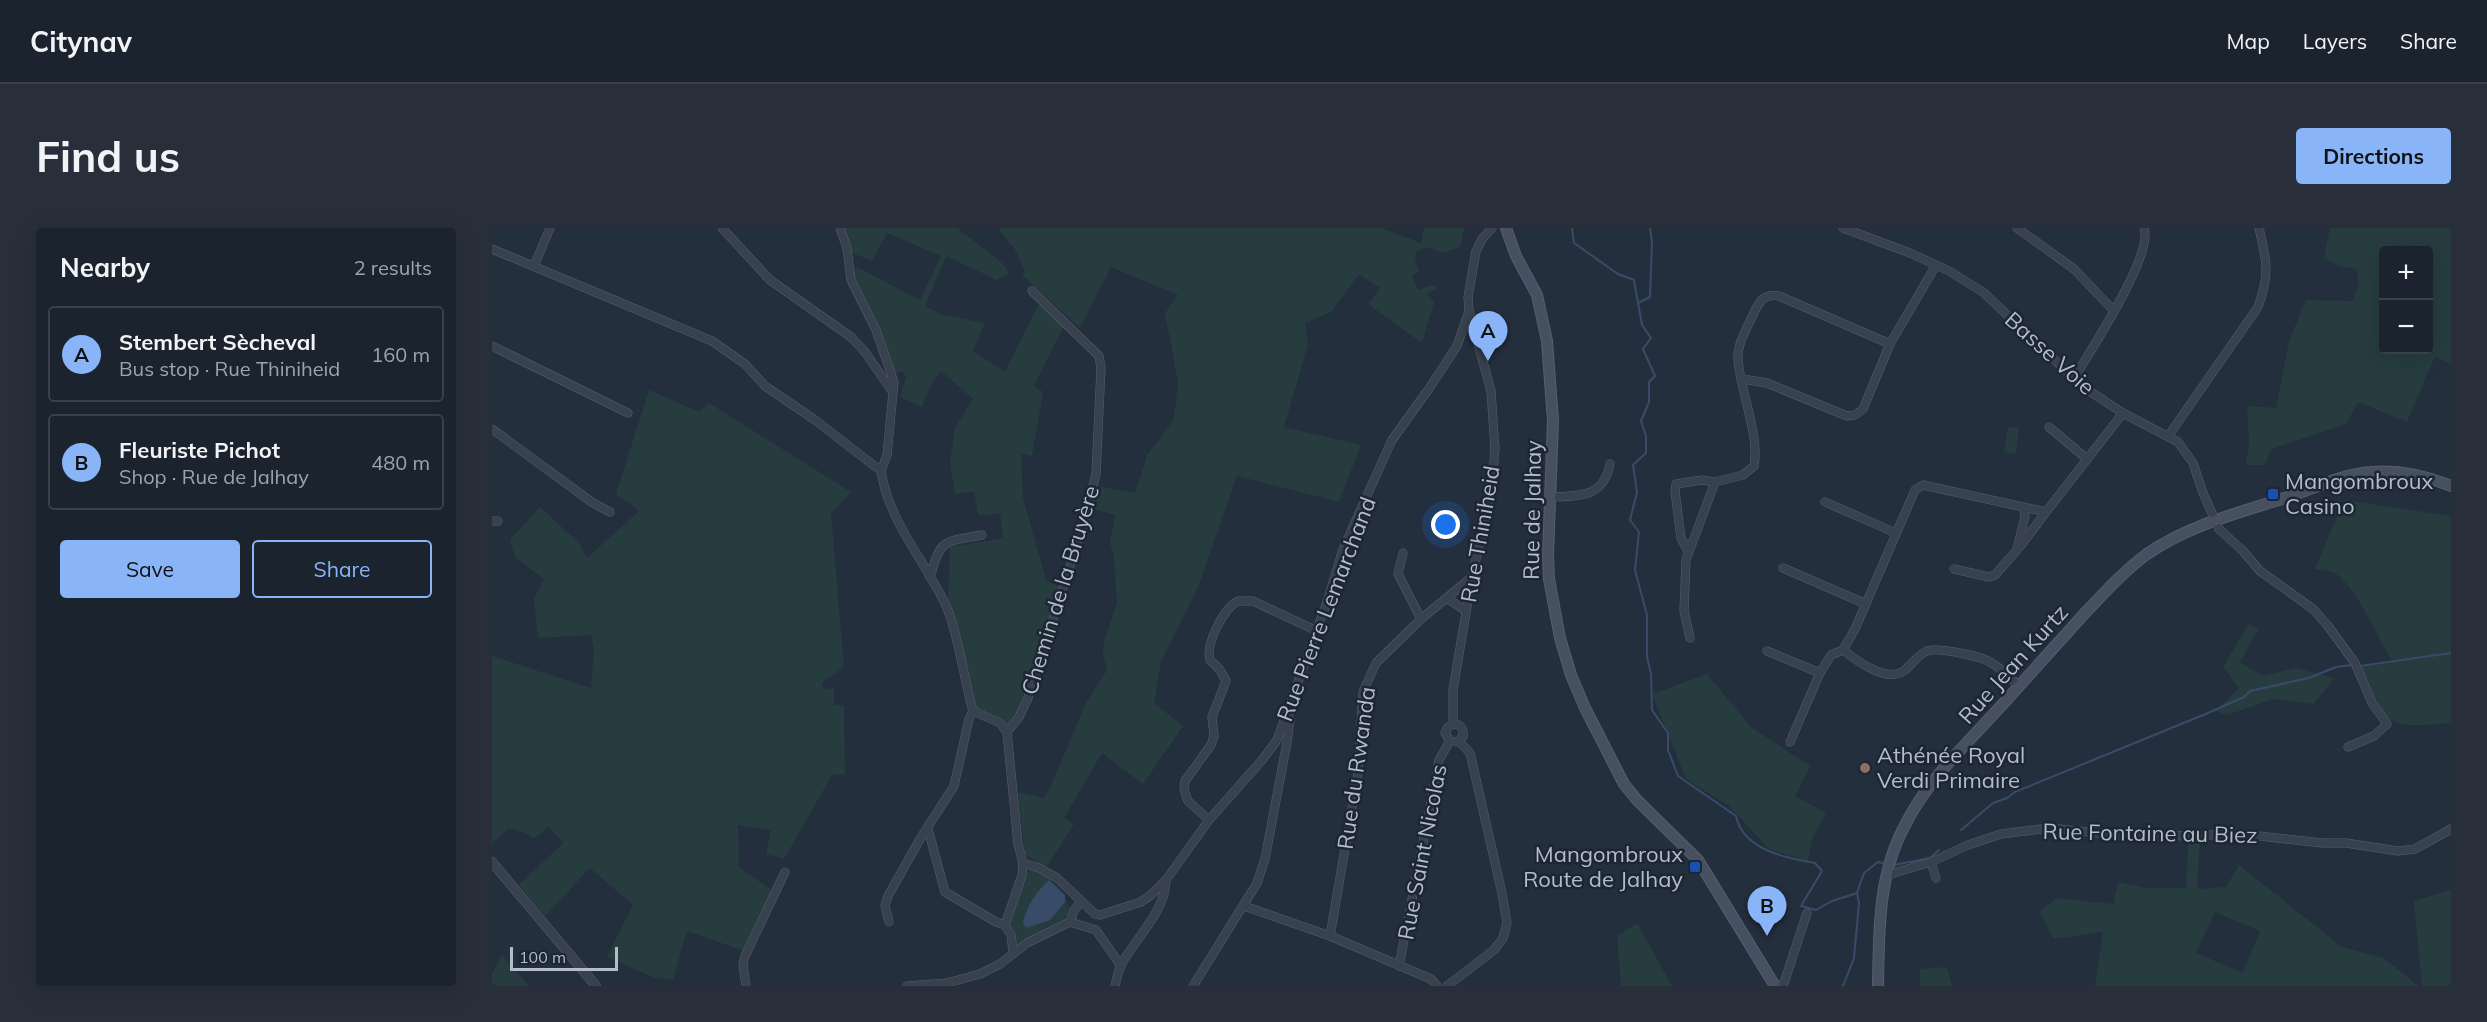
<!DOCTYPE html>
<html lang="en">
<head>
<meta charset="utf-8">
<style>
  body { margin:0; font-family:Mulish,sans-serif; background:#282f3a; color:#f1f3f6 }
  .controls { position:absolute; right:18px; top:18px; display:grid; overflow:hidden; border-radius:6px; box-shadow:0 6px 24px #0002 }
  .controls button { width:54px; height:54px; display:grid; place-items:center; padding:0; border:0; border-bottom:2px solid #39404a; background:#1b232e; color:#f1f3f6; font:30px sans-serif }
  .scale { position:absolute; left:18px; bottom:15px; width:108px; box-sizing:border-box; padding-left:6px; border:3px solid #b4bcc9; border-top:0; font-size:16px; line-height:21px; white-space:nowrap; color:#b4bcc9; -webkit-text-stroke:4px #1d2633; paint-order:stroke }
  .you { position:absolute; left:954px; top:297px; width:21px; height:21px; margin:-15px; border:4px solid #fff; border-radius:50%; background:#1a73e8; box-shadow:0 0 0 9px #1a73e833 }
  .badge { display:grid; place-items:center; width:39px; height:39px; border-radius:50%; background:#8ab4f8; color:#111; font-size:20px; font-weight:700 }
  .pin { position:absolute; translate:-50% -50px; filter:drop-shadow(0 2px 3px #0008) }
  .pin::after { content:''; position:absolute; top:32px; width:21px; height:18px; background:inherit; clip-path:polygon(0 0,100% 0,50% 100%) }
  .list { margin:0; padding:0; list-style:none }
  h2 { display:flex; justify-content:space-between; align-items:center; height:78px; margin:0; padding:0 24px; font-size:26px }
  h2 small { font-size:20px; font-weight:400; color:#a0a4aa }
  .list li { display:grid; grid-template-columns:39px 1fr auto; gap:18px; align-items:center; box-sizing:border-box; height:96px; margin:0 12px 12px; padding:0 12px; border:2px solid #39404a; border-radius:6px }
  .list b { display:block; font-size:22px; white-space:nowrap }
  .list p { margin:0; font-size:20px; white-space:nowrap; color:#a0a4aa }
  .list em { font-size:20px; font-style:normal; color:#a0a4aa }
  .actions { display:flex; gap:12px; padding:18px 24px }
  .actions a { flex:1; padding:14px 0; border:2px solid #8ab4f8; border-radius:6px; text-align:center; font-size:21px; color:#8ab4f8 }
  .actions .main { background:#8ab4f8; color:#111 }
  .map { position:relative; flex:none; width:1959px; height:758px; overflow:hidden; border-radius:6px }
  header { display:flex; align-items:center; gap:36px; box-sizing:border-box; height:84px; padding:0 30px; background:#1b232e; border-bottom:2px solid #39404a }
  header strong { font-size:28px }
  nav { display:flex; gap:33px; margin-inline-start:auto; font-size:21px }
  .intro { display:flex; align-items:center; justify-content:space-between; box-sizing:border-box; height:144px; padding:0 36px }
  h1 { margin:0; font-size:42px }
  .button { padding:15px 27px; border-radius:6px; background:#8ab4f8; color:#111; font-size:21px; font-weight:700 }
  main { display:flex; gap:36px; padding:0 36px }
  aside { flex:1; background:#1b232e; border-radius:6px; box-shadow:0 6px 24px #0002 }
  .map>svg:first-child { display:block }
  .green { fill:#263c3f; fill-rule:evenodd }
  .water { fill:#394c67 }
  .lines { fill:none; stroke-linecap:round; stroke-linejoin:round }
  .stream { stroke:#394c67; stroke-width:2 }
  .minor-casing { stroke:#565f6c; stroke-width:9 }
  .tertiary-casing { stroke:#565f6c; stroke-width:10 }
  .secondary-casing { stroke:#565f6c; stroke-width:12 }
  .minor { stroke:#38414e; stroke-width:8 }
  .tertiary { stroke:#38414e; stroke-width:9 }
  .secondary { stroke:#465061; stroke-width:10 }
  .transit-dot { fill:#1a4fb4; stroke:#1d2633; stroke-width:2 }
  .education-dot { fill:#8d6e63; stroke:#1d2633; stroke-width:2 }
  .labels { text-anchor:middle; stroke-width:5; stroke-linejoin:round; paint-order:stroke }
  .street-label { font-size:22px; fill:#b4bcc9; stroke:#1d2633 }
  .poi-label { font-size:22px; fill:#b4bcc9; stroke:#1d2633; text-anchor:start }
</style>
</head>
<body>
<header>
<strong>Citynav</strong>
<nav><a>Map</a><a>Layers</a><a>Share</a></nav>
</header>
<div class="intro"><h1>Find us</h1><a class="button">Directions</a></div>
<main>
<aside>
<h2>Nearby<small>2 results</small></h2>
<ul class="list">
<li><span class="badge">A</span><div><b>Stembert Sècheval</b><p>Bus stop · Rue Thiniheid</p></div><em>160 m</em></li>
<li><span class="badge">B</span><div><b>Fleuriste Pichot</b><p>Shop · Rue de Jalhay</p></div><em>480 m</em></li>
</ul>
<div class="actions"><a class="main">Save</a><a>Share</a></div>
</aside>
<div class="map">
<svg width="1959" height="758" viewBox="0 0 1959 758">
  <rect width="100%" height="100%" fill="#242f3e"/>
  <g class="green">
    <path d="M352,0H465L510,35L517,45L505,52L454,28L433,78L451,87L493,95L481,123L513,144L547,76L572,98L542,158L551,164L540,228L529,225L531,270L554,352L569,360L535,469L517,497L483,481L456,374L458,319L511,310L508,286L486,287L482,263L463,266L458,235L463,199L481,171L449,143L440,155L430,179L408,169L414,149L411,143L402,146L387,105L362,48L361,41L365,39L428,72L449,28L395,5L380,33L358,24Z"/>
    <path d="M506,0H889L929,15L932,0H972L968,19L951,25L935,19L924,24L923,30L927,44L920,47L926,62L940,57L945,60L935,67L942,74L930,115L876,76L888,60L867,46L839,84L813,95L816,116L792,199L869,217L847,274L745,248L706,359L669,433L662,475L691,498L651,556L610,525L572,590L582,596L554,640L533,626L526,564L552,570L559,558L593,477L615,442L611,426L612,413L625,375L622,327L618,315L623,287L600,280L605,258L643,265L655,227L682,191L686,154L673,85L686,67L619,39L588,100L530,47L533,44L524,23Z"/>
    <path d="M1838,0H1959V136L1943,129L1915,194L1866,174L1854,196L1780,221L1772,237H1754L1757,216L1755,178L1784,180L1797,113L1814,72L1861,73L1866,57L1865,41L1846,38L1832,30ZM1892,22H1936V122H1892Z"/>
    <path d="M157,162L207,184L217,175L359,264L339,286L352,439L330,455L331,461L342,460V477H352L353,546L340,547L292,631L274,626L279,602L246,597L247,639L281,663L252,723L195,703L181,751L163,750L115,729L141,677L98,640L53,688L27,657L71,615L57,599L41,611L34,605L17,600L0,615V428L99,460L102,421L99,407L46,410L42,371L52,351L23,329L18,312L48,279L87,315L95,330L147,283L124,266Z"/>
    <path d="M1516,199L1527,200L1524,226L1512,224Z"/>
    <path d="M1852,272L1959,288V495C1894,501 1892,498 1868,438L1901,435C1886,409 1870,371 1849,350C1843,343 1832,342 1823,341Z"/>
    <path d="M1756,397L1767,400L1748,434L1771,448L1803,440L1842,450L1822,476L1782,471L1735,487L1723,483L1747,460L1731,439Z"/>
    <path d="M1215,446L1260,500L1318,538L1303,568L1334,585L1320,611L1316,633L1277,621L1237,578L1194,551L1160,466Z"/>
    <path d="M1708,615L1705,661L1734,659L1747,637L1850,719L1892,730L1926,758H1603L1611,704L1562,711L1547,684L1565,670L1621,676L1626,654L1654,660H1694L1696,616ZM1723,684L1768,703L1751,745L1704,725Z"/>
    <path d="M539,640C557,649 573,661 577,682L573,692L565,698L523,717L517,695L534,646Z"/>
    <path d="M1959,662V758H1930L1922,673Z"/>
    <path d="M1145,695L1180,758H1129L1125,708Z"/>
    <path d="M10,727L37,758H0V745Z"/>
    <path d="M1455,739L1460,758H1428V741Z"/>
  </g>
  <path class="water" d="M557,652L573,667V674L558,692L534,700L531,695C535,676 544,665 557,652Z"/>
  <g class="lines">
    <g class="stream">
      <path d="M1080,0L1082,15L1126,46L1142,52L1146,75"/>
      <path d="M1158,0L1160,14L1158,69L1146,75L1150,97L1159,110L1151,121L1163,148L1157,154V174L1149,193L1154,208V225L1141,237L1145,264L1138,292L1147,304L1143,342L1155,387V429L1159,446L1160,482L1176,505V522L1186,548L1244,588C1251,622 1294,630 1323,635L1330,643L1309,678L1324,682L1340,673L1365,665"/>
      <path d="M1868,438L1959,425"/>
      <path d="M1469,602L1501,575L1515,570L1523,564L1716,485L1752,469L1758,463L1817,450L1844,439L1860,437"/>
      <path d="M1402,637L1438,630L1447,622"/>
      <path d="M1351,758L1362,730L1367,675L1365,665L1372,645L1386,634L1391,635"/>
    </g>
    <defs>
      <g id="minor">
        <path d="M230,0L278,52L359,109L373,124L400,163"/>
        <path d="M348,0L355,20L359,52L384,102L402,154L395,227L389,243"/>
        <path d="M1351,0L1418,25L1457,43L1491,64L1591,159L1631,185L1686,214L1701,235L1711,265L1727,301L1751,323L1768,343L1821,381L1836,398L1863,435L1880,475L1895,496L1882,508L1856,519"/>
        <path d="M1525,0L1582,41L1622,83"/>
        <path d="M0,21L220,113L253,136L273,158L323,192L389,243"/>
        <path d="M42,38L58,0"/>
        <path d="M0,118L136,185"/>
        <path d="M1250,151L1275,155L1355,188L1363,187L1371,181L1398,116L1444,37"/>
        <path d="M1581,152C1597,125 1662,27 1652,0"/>
        <path d="M1557,199L1595,231"/>
        <path d="M0,201L101,275L118,284"/>
        <path d="M1677,207L1766,79C1778,46 1775,34 1767,0"/>
        <path d="M389,243C397,295 434,333 455,380C467,409 472,452 481,483L508,495L515,504L526,616L531,635L530,647L513,697L519,707L521,724"/>
        <path d="M1060,269C1088,268 1112,269 1118,236"/>
        <path d="M1333,274L1404,305"/>
        <path d="M0,293H6"/>
        <path d="M1525,321L1533,288L1532,281"/>
        <path d="M1196,323L1189,310L1183,263L1184,256L1210,252L1223,254"/>
        <path d="M1291,340L1374,376"/>
        <path d="M1462,341L1497,349L1503,347L1530,316L1554,284"/>
        <path d="M438,350C448,310 452,314 490,307"/>
        <path d="M955,370L974,383"/>
        <path d="M929,391L980,349"/>
        <path d="M1198,410L1192,383L1194,332L1223,254L1251,247L1262,238C1268,208 1248,163 1246,131C1245,116 1255,100 1261,87C1267,74 1271,65 1287,68L1398,116"/>
        <path d="M1275,423L1328,445"/>
        <path d="M1527,458C1518,450 1509,440 1498,434C1488,428 1445,419 1435,423C1426,427 1420,436 1413,442C1395,456 1365,433 1351,422L1363,401L1423,262L1431,257L1554,284L1631,185"/>
        <path d="M961,496C969,496 972,501 971,508L965,514"/>
        <path d="M515,504L527,489L536,470L593,291L604,246L609,140L607,128L540,63"/>
        <path d="M958,513L953,505L956,499L961,496V462L980,349L1000,258L1003,221L999,163L977,83"/>
        <path d="M1298,514L1328,445L1339,427L1351,422"/>
        <path d="M717,592L696,573L692,561L693,553L719,517L722,508L720,489L734,453L728,442L718,432C713,416 732,380 746,373H761L825,403"/>
        <path d="M436,601L453,664L504,694L513,697"/>
        <path d="M1439,634L1444,650"/>
        <path d="M531,635L547,640L565,650L603,686L608,687L649,674L659,667L674,652L717,592L771,531L785,512L835,374L851,321L900,212L936,162L965,118L977,83L976,69L984,23L990,11L1000,0"/>
        <path d="M1395,647L1439,634L1476,617L1509,606L1557,600L1647,609L1749,606L1830,615H1854L1906,623L1923,621L1959,601"/>
        <path d="M752,678L838,708L939,751L945,758"/>
        <path d="M397,694L393,678L396,668L428,611L462,558L477,491L481,483"/>
        <path d="M578,694L604,702L629,738"/>
        <path d="M838,708L866,545L871,464L884,435L929,391L906,346L911,325"/>
        <path d="M907,738L947,532L958,513"/>
        <path d="M254,758L251,736L253,728L293,644"/>
        <path d="M415,758L455,755L488,746L508,736L535,715L578,694L582,682L589,674"/>
        <path d="M623,758C625,750 626,742 630,735C644,710 674,682 674,652"/>
        <path d="M701,758L765,655L773,631L795,514L798,492L796,487"/>
        <path d="M955,758L1002,722L1011,710L1015,695L1010,665L978,525L967,513"/>
        <path d="M1289,758L1292,755L1315,685"/>
      </g>
      <path id="tertiary" d="M0,634L104,758"/>
      <g id="secondary">
        <path d="M1014,0L1024,28L1045,67L1055,113L1061,193L1056,327L1057,351L1068,410L1079,447L1093,480L1132,556L1145,572L1206,632L1283,758"/>
        <path d="M1386,758C1387,704 1386,648 1412,599C1437,548 1483,508 1520,466C1544,439 1569,412 1593,385C1613,364 1632,343 1655,326C1698,296 1753,283 1802,267C1827,258 1852,246 1880,244C1907,242 1934,248 1959,258"/>
      </g>
    </defs>
    <use href="#minor" class="minor-casing"/>
    <use href="#tertiary" class="tertiary-casing"/>
    <use href="#secondary" class="secondary-casing"/>
    <use href="#minor" class="minor"/>
    <use href="#tertiary" class="tertiary"/>
    <use href="#secondary" class="secondary"/>
  </g>
  <g class="transit-dot">
    <rect x="1775" y="260" width="12" height="12" rx="3"/>
    <rect x="1197" y="633" width="12" height="12" rx="3"/>
  </g>
  <circle class="education-dot" cx="1373" cy="540" r="6"/>
  <g class="labels">
    <g class="street-label">
      <text transform="translate(1558 125) rotate(42)" y="8">Basse Voie</text>
      <text transform="translate(1040 282) rotate(-89)" y="8">Rue de Jalhay</text>
      <text transform="translate(988 306) rotate(-80)" y="8">Rue Thiniheid</text>
      <text transform="translate(568 362) rotate(-73)" y="8">Chemin de la Bruyère</text>
      <text transform="translate(834 381) rotate(-69)" y="8">Rue Pierre Lemarchand</text>
      <text transform="translate(1521 436) rotate(-48)" y="8">Rue Jean Kurtz</text>
      <text transform="translate(864 540) rotate(-82)" y="8">Rue du Rwanda</text>
      <text transform="translate(1658 605) rotate(1)" y="8">Rue Fontaine au Biez</text>
      <text transform="translate(930 624) rotate(-79)" y="8">Rue Saint Nicolas</text>
    </g>
    <g class="poi-label">
      <text x="1793" y="261">Mangombroux<tspan x="1793" dy="25">Casino</tspan></text>
      <text x="1385" y="535">Athénée Royal<tspan x="1385" dy="25">Verdi Primaire</tspan></text>
      <text x="1191" y="634" text-anchor="end">Mangombroux<tspan x="1191" dy="25">Route de Jalhay</tspan></text>
    </g>
  </g>
</svg>
<div class="controls">
<button>+</button>
<button>−</button>
</div>
<div class="scale">100 m</div>
<div class="you"></div>
<div class="pin badge" style="left:996px;top:133px">A</div>
<div class="pin badge" style="left:1275px;top:708px">B</div>
</div>
</main>
</body>
</html>
